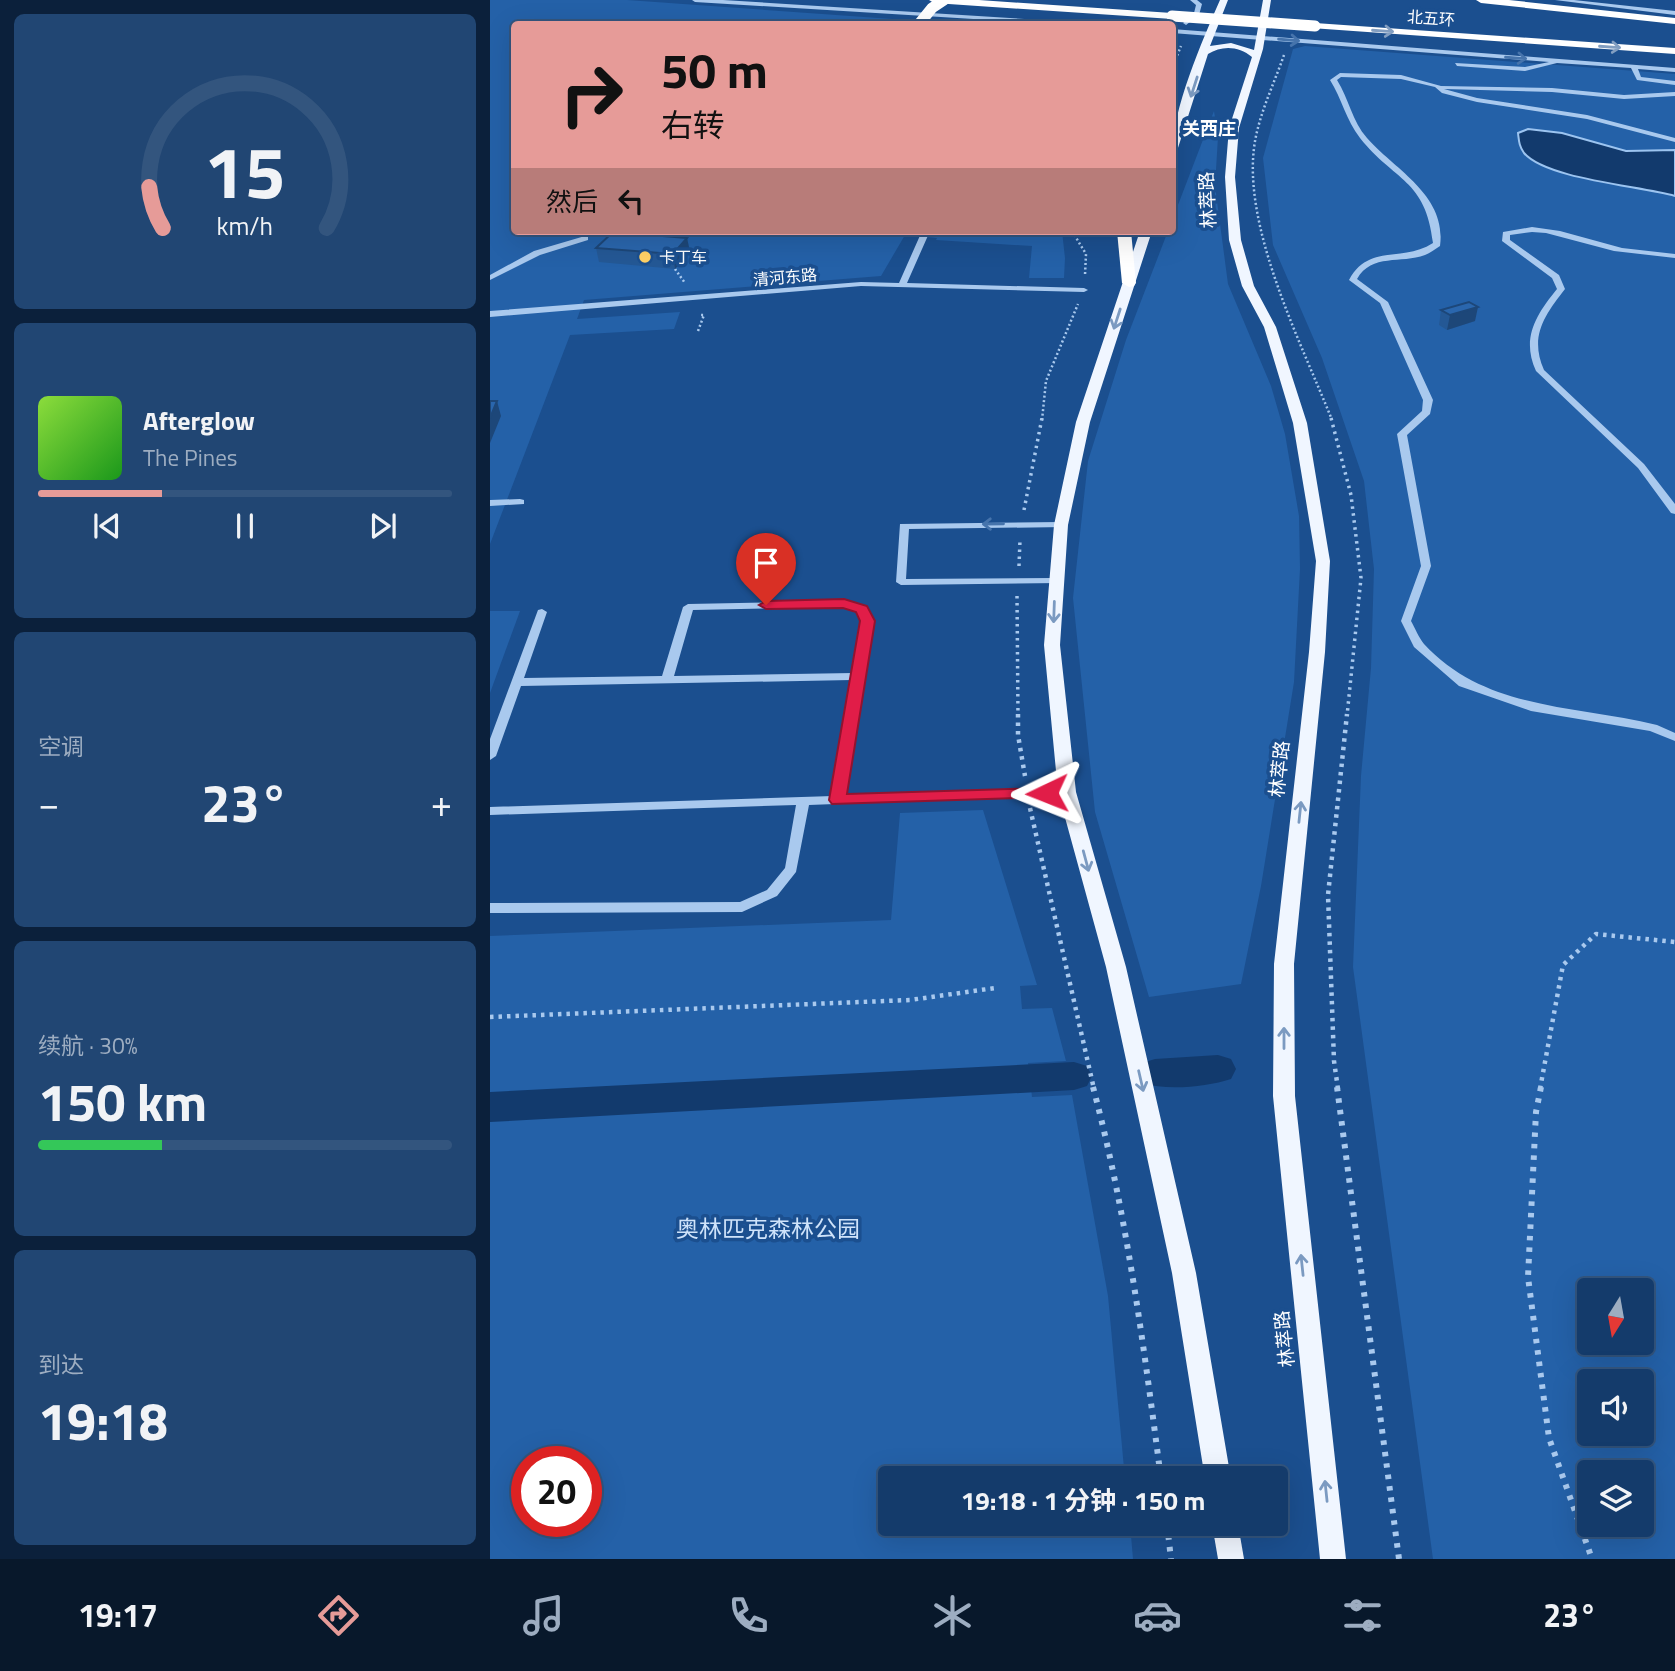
<!DOCTYPE html>
<html lang="zh">
<head>
<meta charset="utf-8">
<style>
	body { margin:0; font-family:"Titillium Web","Noto Sans SC",sans-serif; background:#214673; color:#f1f3f6; height:100vh; display:flex; flex-direction:column; font-size:26px; white-space:nowrap }
	* { box-sizing:border-box; margin:0 }
	p { font-size:23px; color:#9dadc1 }
	.icon { flex:none; width:38px; height:38px; fill:none; stroke:currentColor; stroke-width:2; stroke-linecap:round; stroke-linejoin:round }
	.map { position:relative; flex:1; overflow:hidden }
	.details { display:flex; flex-direction:column; gap:14px; padding:14px; background:#0b203b; width:490px }
	.details>* { flex:none }
	.guide { position:absolute; left:21px; top:21px; width:665px; height:214px; border-radius:7px; box-shadow:0 7px 28px #0002,0 0 0 2px #33557e; background:#e69b98; color:#111; overflow:hidden }
	.needle { width:46px; rotate:191deg }
	.fabs { position:absolute; left:1087px; top:1278px; display:grid; gap:14px }
	.fabs a { display:grid; place-items:center; width:77px; height:77px; border-radius:7px; background:#143b6b; box-shadow:0 7px 28px #0002,0 0 0 2px #33557e; font-size:35px }
	.speed { position:absolute; left:21px; top:1446px; display:flex; gap:14px; font-size:35px; font-weight:700; text-align:center }
	.speed>* { display:grid; place-content:center; width:91px; height:91px; border-radius:50%; background:#143b6b; box-shadow:0 7px 28px #0002,0 0 0 2px #33557e; line-height:1 }
	.speed .limit { border:10px solid #d22; background:#fff; color:#111 }
	.pin { position:absolute; display:grid; place-items:center; width:60px; height:60px; color:#fff; margin:-72px -30px; border-radius:50% 50% 50% 0; rotate:-45deg; box-shadow:0 0 7px #0007 }
	.pin .icon { rotate:45deg }
	.me { position:absolute; width:77px; margin:-38px; rotate:268deg; stroke-linejoin:round; filter:drop-shadow(0 0 5px #0008) }
	.turn { display:flex; align-items:center; gap:24px; height:147px; padding:0 35px; font-size:32px }
	.turn .icon { width:91px; height:91px; stroke-width:2.5 }
	.turn b { display:block; font-size:49px; line-height:60px }
	.then { display:flex; align-items:center; height:66px; padding:0 35px; background:#0003; gap:14px; font-size:26px }
	.big { font-size:52px; font-weight:700; line-height:1.1 }
	.details .widget { flex:1; display:flex; flex-direction:column; justify-content:center; gap:10px; min-width:0; padding:0 24px; border-radius:10px; background:#214673 }
	.details .dial { align-items:center; gap:0 }
	.dial svg { height:182px; overflow:visible; fill:none; stroke:#33557e; stroke-width:7; stroke-linecap:round; text-anchor:middle }
	.dial text { fill:#f1f3f6; stroke:none }
	.song { display:flex; align-items:center; gap:21px }
	.cover { width:84px; height:84px; border-radius:10px; background:linear-gradient(135deg,hsl(90 70% 55%),hsl(120 70% 35%)) }
	.played { height:7px; border-radius:4px; background:linear-gradient(90deg,#e69b98 30%,#33557e 30%) }
	.keys { display:flex; justify-content:space-around; direction:ltr }
	.heat { display:flex; justify-content:space-between; align-items:center; font-size:38px; direction:ltr }
	.charge { height:10px; border-radius:5px; background:linear-gradient(90deg,#34c759 30%,#33557e 0) }
	.trip { position:absolute; left:388px; top:1466px; width:410px; height:70px; border-radius:7px; background:#143b6b; box-shadow:0 7px 28px #0002,0 0 0 2px #33557e; font-weight:700; line-height:70px; text-align:center }
	.menu { display:flex; height:112px; justify-content:space-around; align-items:center; background:#08182b; color:#9dadc1 }
	.menu .icon { width:49px; height:49px }
	.menu .active { color:#e69b98 }
	.menu b { font-size:32px; color:#f1f3f6 }
	main { display:flex; flex:1; min-height:0 }
	.map>svg:first-child { display:block }
	.green { fill:#2461a8; fill-rule:evenodd }
	.water { fill:#123a6d; stroke:#9cc4f0; stroke-width:2 }
	.lines { fill:none; stroke-linecap:round; stroke-linejoin:round }
	.canal { fill:#123a6d; fill-rule:evenodd }
	.path-far3 { stroke:#a9c9ee; stroke-width:2.5; stroke-dasharray:2 2.5; stroke-linecap:butt }
	.path-far2 { stroke:#a9c9ee; stroke-width:3.5; stroke-dasharray:2.5 4.5; stroke-linecap:butt }
	.path-far1 { stroke:#a9c9ee; stroke-width:4.5; stroke-dasharray:3.5 5; stroke-linecap:butt }
	.path { stroke:#a9c9ee; stroke-width:6; stroke-dasharray:4.5 7; stroke-linecap:butt }
	.minor { fill:#a9c9ee; fill-rule:evenodd }
	.major { fill:#f0f6ff; fill-rule:evenodd }
	.highway { fill:#fff; fill-rule:evenodd }
	.highway-bridge { stroke:#fff; stroke-width:11 }
	.wall { fill:#245895 }
	.shaded-wall { fill:#1d4779 }
	.building { fill:#2a66ad; stroke:#1d4779; stroke-width:2 }
	.oneway { stroke:#829ec1 }
	.oneway2 { stroke:#4674ac }
	.oneway3 { stroke:#7b9ac1 }
	.route { fill:#e11d48; stroke:#92132f; stroke-width:2 }
	.poi-dot { fill:#ffd166; stroke:#1b4f8f; stroke-width:2.5 }
	.labels { text-anchor:middle; stroke-width:7; stroke-linejoin:round; paint-order:stroke }
	.far-street-label { font-size:16px; fill:#fff; stroke:#1b4f8f }
	.far-poi-label { font-size:16px; fill:#fff; stroke:#1b4f8f; text-anchor:start }
	.far-neighbourhood-label { font-size:18px; font-weight:bold; fill:#fff; stroke:#1b4f8f }
	.street-label { font-size:19px; fill:#fff; stroke:#1b4f8f }
	.near-park-label { font-size:23px; fill:#cfe3fa; stroke:#1b4f8f }
</style>
</head>
<body>
<main>
<section class="details">
<div class="widget dial"><svg viewBox="0 0 100 80">
<path d="M14 69A42 42 0 1 1 86 69"/>
<path d="M14 69A42 42 0 0 1 8 51" stroke="#e69b98"/>
<text x="50" y="56" font-size="32" font-weight="700">15</text>
<text x="50" y="72" font-size="11">km/h</text>
</svg></div>
<div class="widget">
<div class="song"><i class="cover"></i><div><b>Afterglow</b><p>The Pines</p></div></div>
<div class="played"></div>
<div class="keys"><svg class="icon" aria-label="previous" viewBox="0 0 24 24"><path d="M18 5L8 12l10 7zM5 5v14"/></svg><svg class="icon" aria-label="pause" viewBox="0 0 24 24"><path d="M8 5v14M16 5v14"/></svg><svg class="icon" aria-label="next" viewBox="0 0 24 24"><path d="M6 5l10 7-10 7zM19 5v14"/></svg></div>
</div>
<div class="widget"><p>空调</p>
<div class="heat"><a>−</a><b class="big">23°</b><a>+</a></div>
</div>
<div class="widget"><p>续航 · 30%</p><b class="big">150 km</b><div class="charge"></div></div>
<div class="widget"><p>到达</p><b class="big">19:18</b></div>
</section>
<div class="map">
<svg width="1185" height="1559" viewBox="0 0 1185 1559">
	<rect width="100%" height="100%" fill="#1b4f8f"/>
	<g class="green">
		<polygon points="0,0 137,0 473,24 24,24 24,231 572,231 575,258 574,278 539,278 542,246 446,240 447,238 415,235 391,276 94,300 87,319 190,312 184,329 80,335 0,544"/>
		<path d="M 815,46 L 1185,74 L 1185,1559 L 943,1559 L 863,967 L 871,776 L 881,668 L 884,569 L 874,481 L 832,358 L 783,245 L 773,158 L 803,49 ZM 1099,1290 L 1152,1290 L 1152,1342 L 1099,1342 ZM 1099,1381 L 1152,1381 L 1152,1433 L 1099,1433 ZM 1099,1472 L 1152,1472 L 1152,1524 L 1099,1524 Z"/>
		<polygon points="724,111 728,137 725,186 738,284 781,386 795,434 809,516 810,569 804,682 771,886 751,984 659,997 605,812 583,598 598,461 636,340 678,231 682,231 683,218"/>
		<polygon points="0,611 30,611 0,693"/>
		<path d="M 493,810 L 547,985 L 530,986 L 532,1009 L 562,1008 L 576,1061 L 538,1063 L 542,1097 L 582,1095 L 618,1296 L 635,1479 L 401,1479 L 401,1524 L 640,1524 L 643,1559 L 0,1559 L 0,936 L 401,920 L 410,813 ZM 37,1461 L 96,1461 L 96,1521 L 37,1521 Z"/>
	</g>
	<path class="water" d="M 1038,129 L 1072,133 L 1136,151 L 1185,150 L 1185,196 C 1150,186 1056,179 1034,153 C 1029,146 1029,141 1028,133 Z"/>
	<g class="lines">
		<g class="canal">
			<path d="M 728,1055 L 741,1059 L 746,1069 L 741,1079 C 716,1087 677,1091 652,1083 L 647,1073 L 652,1063 L 665,1059 Z"/>
			<polygon points="584,1062 597,1066 602,1076 597,1086 584,1090 0,1122 0,1092"/>
		</g>
		<g class="path-far3">
			<path d="M 794,55 C 785,81 772,108 766,136 C 748,220 811,342 842,420"/>
			<polyline points="682,68 691,46"/>
			<polyline points="582,231 596,254 595,275"/>
			<polyline points="185,269 195,283"/>
			<polyline points="208,331 214,315 210,315"/>
			<polyline points="552,420 556,381 588,304"/>
		</g>
		<g class="path-far2">
			<polyline points="841,418 861,495 871,578 857,716"/>
			<polyline points="534,510 552,418"/>
			<polyline points="529,566 530,540"/>
			<polyline points="527,596 528,716"/>
		</g>
		<g class="path-far1">
			<polyline points="528,714 528,735 535,776"/>
			<polyline points="540,808 604,1089"/>
			<polyline points="0,1017 420,1000 505,988"/>
			<polyline points="848,1089 844,1061 838,895 857,714"/>
			<polyline points="1050,1089 1073,965 1106,934 1185,942"/>
		</g>
		<g class="path">
			<path d="M 603,1087 C 637,1215 654,1348 671,1479"/>
			<polyline points="847,1087 909,1559"/>
			<polyline points="1051,1087 1046,1112 1038,1277 1059,1438 1102,1559"/>
			<polyline points="677,1524 681,1559"/>
		</g>
		<g class="minor">
			<polygon points="202,0 233,0 583,22 586,24 563,24 205,2"/>
			<polygon points="700,0 707,0 712,4 709,15 696,25 693,23 704,13 706,5"/>
			<polygon points="1065,0 1084,0 1185,11 1185,15"/>
			<polygon points="682,29 1185,68 1185,72 1148,69 1151,77 1185,81 1185,85 1147,80 1141,68 1067,63 1035,71 967,66 965,63 1035,67 1059,62 682,33"/>
			<path d="M 850,73 L 911,75 L 951,86 L 1062,88 L 1134,95 L 1185,92 L 1185,96 L 1134,99 L 1062,92 L 954,89 L 987,98 L 1097,115 L 1185,138 L 1185,142 L 1097,119 L 987,102 L 952,93 L 945,87 L 911,79 L 851,77 L 847,80 C 859,99 862,121 877,138 C 905,170 957,195 950,246 C 945,249 940,253 935,255 C 911,264 882,253 867,279 L 898,302 L 943,400 L 940,414 L 917,435 L 941,566 L 921,621 C 925,628 929,638 934,644 C 996,711 1086,705 1167,725 L 1185,733 L 1185,741 L 1160,731 L 1041,711 L 969,686 L 924,647 L 911,621 L 931,566 L 907,434 L 932,411 L 933,400 L 890,303 L 859,280 C 879,243 912,263 943,243 C 936,179 904,181 870,138 C 856,120 852,99 840,80 Z"/>
			<path d="M 1042,227 L 1070,231 L 1132,248 L 1185,254 L 1185,258 L 1124,251 L 1056,233 L 1042,232 L 1020,235 L 1020,240 L 1069,275 L 1075,289 C 1055,315 1039,336 1054,370 L 1154,464 L 1185,504 L 1185,514 L 1181,513 L 1148,468 L 1046,371 C 1031,338 1046,315 1067,289 L 1062,278 L 1012,241 L 1013,232 Z"/>
			<polygon points="432,231 440,231 417,283 594,288 598,290 594,292 371,286 0,317 0,311 371,282 409,283"/>
			<polygon points="95,236 98,236 98,240 50,255 0,280 0,275 44,251"/>
			<polygon points="30,499 34,500 34,504 0,506 0,500"/>
			<polygon points="571,522 575,523 575,527 419,529 416,579 565,578 569,579 570,581 569,583 411,585 406,582 410,524"/>
			<path d="M 354,601 L 375,607 L 382,621 L 355,795 L 577,788 L 581,789 L 583,792 L 581,795 L 319,805 L 306,872 L 287,896 L 252,912 L 0,913 L 0,903 L 250,902 L 277,890 L 295,868 L 306,805 L 0,815 L 0,807 L 343,796 L 362,680 L 31,686 L 6,756 L 0,760 L 0,739 L 48,610 L 52,609 L 57,612 L 34,678 L 172,676 L 193,607 L 198,604 ZM 353,607 L 367,611 L 372,621 L 363,673 L 184,676 L 203,610 Z"/>
		</g>
		<g class="major">
			<path d="M 730,0 L 738,0 L 720,46 L 741,43 L 764,50 L 773,0 L 781,0 L 773,49 L 749,128 L 745,177 L 751,240 L 764,286 L 786,327 L 817,423 L 840,561 L 835,652 L 804,964 L 805,1096 L 856,1559 L 830,1559 L 783,1096 L 784,964 L 819,652 L 826,561 L 803,423 L 774,327 L 752,286 L 739,240 L 735,177 L 739,128 L 762,57 C 749,46 732,45 718,54 L 687,151 L 682,154 C 682,110 712,41 730,0 Z"/>
			<polygon points="650,231 662,231 600,422 578,525 570,645 586,792 636,967 706,1273 741,1479 715,1479 682,1273 616,967 568,792 554,645 564,525 586,422"/>
			<polygon points="722,1524 748,1524 754,1559 728,1559"/>
		</g>
		<g class="highway">
			<polygon points="439,0 489,0 682,13 687,16 682,19 444,3"/>
			<polygon points="986,0 1019,0 1185,18 1185,24 991,3"/>
			<polygon points="825,23 1185,48 1185,54 821,28 820,26"/>
			<polygon points="627,231 641,231 646,283 644,286 639,287 632,283"/>
		</g>
		<g class="highway-bridge">
			<polyline points="682,16 825,26"/>
			<polyline points="429,24 442,8 454,0"/>
		</g>
	</g>
	<g class="wall">
		<polygon points="197,238 200,252 185,269 109,262 106,248"/>
		<polygon points="951,310 985,321 957,330 949,325"/>
	</g>
	<g class="shaded-wall">
		<polygon points="197,238 200,252 185,269 183,254"/>
		<polygon points="988,307 985,321 957,330 960,315"/>
		<polygon points="7,401 11,416 0,443 0,418"/>
	</g>
	<g class="building">
		<polygon points="123,232 197,238 183,254 106,248"/>
		<polygon points="979,302 988,307 960,315 951,310"/>
		<polygon points="0,401 7,401 0,418"/>
	</g>
	<defs><path id="oneway-shaft" d="M-6 0H5M1.5-3L5.5 0L1.5 3" fill="none" stroke-width="1.6" stroke-linecap="round" stroke-linejoin="round" transform="scale(1.75)"/></defs>
	<g class="oneway">
		<use href="#oneway-shaft" transform="translate(893 31) rotate(4)"/>
		<use href="#oneway-shaft" transform="translate(1120 47) rotate(4)"/>
	</g>
	<g class="oneway2">
		<use href="#oneway-shaft" transform="translate(799 40) rotate(5)"/>
		<use href="#oneway-shaft" transform="translate(1026 58) rotate(4)"/>
		<use href="#oneway-shaft" transform="translate(503 524) rotate(179)"/>
	</g>
	<g class="oneway3">
		<use href="#oneway-shaft" transform="translate(704 87) rotate(108)"/>
		<use href="#oneway-shaft" transform="translate(627 319) rotate(108)"/>
		<use href="#oneway-shaft" transform="translate(564 612) rotate(92)"/>
		<use href="#oneway-shaft" transform="translate(810 812) rotate(-84)"/>
		<use href="#oneway-shaft" transform="translate(596 861) rotate(75)"/>
		<use href="#oneway-shaft" transform="translate(794 1038) rotate(-90)"/>
		<use href="#oneway-shaft" transform="translate(651 1081) rotate(77)"/>
		<use href="#oneway-shaft" transform="translate(812 1265) rotate(-96)"/>
		<use href="#oneway-shaft" transform="translate(836 1491) rotate(-96)"/>
	</g>
	<polygon class="route" points="354,599 377,606 385,621 357,794 557,788 563,789 565,793 563,797 342,804 339,800 370,621 366,612 353,608 276,609 269,605 276,601"/>
	<circle class="poi-dot" cx="155" cy="257" r="7"/>
	<g class="labels">
		<g class="far-street-label">
			<text transform="translate(941 18) rotate(4)" y="6">北五环</text>
			<text transform="translate(295 277) rotate(-5)" y="6">清河东路</text>
		</g>
		<g class="far-poi-label">
			<text x="169" y="263">卡丁车</text>
		</g>
		<g class="far-neighbourhood-label">
			<text x="719" y="135">关西庄</text>
		</g>
		<g class="street-label">
			<text transform="translate(717 200) rotate(-93)" y="7">林萃路</text>
			<text transform="translate(789 769) rotate(-84)" y="7">林萃路</text>
			<text transform="translate(794 1339) rotate(-96)" y="7">林萃路</text>
		</g>
		<g class="near-park-label">
			<text x="278" y="1237">奥林匹克森林公园</text>
		</g>
	</g>
</svg>
<div class="fabs">
<a><svg class="needle" viewBox="-14 -14 28 28"><path d="M0-13l5 13h-10z" fill="#e53935"/><path d="M0 13l5-13h-10z" fill="#9dadc1"/></svg></a>
<a><svg class="icon" aria-label="sound" viewBox="0 0 24 24"><path d="M4 9h4l5-4v14l-5-4H4zM17 9q2 3 0 6"/></svg></a>
<a><svg class="icon" aria-label="layers" viewBox="0 0 24 24"><path d="M12 4l9 5-9 5-9-5zM3 14l9 5 9-5"/></svg></a>
</div>
<div class="speed"><div class="limit">20</div></div>
<div class="pin" style="left:276px;top:605px;background:#d93025"><svg class="icon" aria-label="arrive" viewBox="0 0 24 24"><path d="M6 21V4h12l-3 4 3 4H6"/></svg></div>
<svg class="me" style="left:557px;top:793px" viewBox="-20 -20 40 40"><path d="M0-17L14 15 0 8-14 15z" fill="#e11d48" stroke="#fff" stroke-width="4"/></svg>
<div class="trip">19:18 · 1 分钟 · 150 m</div>
<div class="guide">
<div class="turn"><svg class="icon" aria-label="right" viewBox="0 0 24 24"><path d="M7 20v-9h11M14 6l5 5-5 5"/></svg><div><b>50 m</b>右转</div></div>
<div class="then">然后<svg class="icon" aria-label="left" viewBox="0 0 24 24"><path d="M17 20v-9H6M10 6l-5 5 5 5"/></svg></div>
</div>
</div>
</main>
<nav class="menu">
<b>19:17</b>
<svg class="icon active" aria-label="directions" viewBox="0 0 24 24"><path d="M12 3l9 9-9 9-9-9zM9 14v-3h6M13 9l2 2-2 2"/></svg>
<svg class="icon" aria-label="music" viewBox="0 0 24 24"><path d="M9 18V5l10-2v13"/><circle cx="6" cy="18" r="3"/><circle cx="16" cy="16" r="3"/></svg>
<svg class="icon" aria-label="phone" viewBox="0 0 24 24"><path d="M5 4h4l2 5-3 2q2 4 5 5l2-3 5 2v4C11 20 4 13 5 4z"/></svg>
<svg class="icon" aria-label="climate" viewBox="0 0 24 24"><path d="M12 3v18M4 7l16 10M4 17L20 7"/></svg>
<svg class="icon" aria-label="car" viewBox="0 0 24 24"><path d="M5 17H2v-5l4-1 3-4h7l3 4 3 1v5h-3M9 17h6M6 11h13"/><circle cx="7" cy="17" r="2"/><circle cx="17" cy="17" r="2"/></svg>
<svg class="icon" aria-label="filters" viewBox="0 0 24 24"><path d="M4 7h16M4 17h16"/><circle cx="9" cy="7" r="2"/><circle cx="15" cy="17" r="2"/></svg>
<b>23°</b>
</nav>
</body>
</html>
